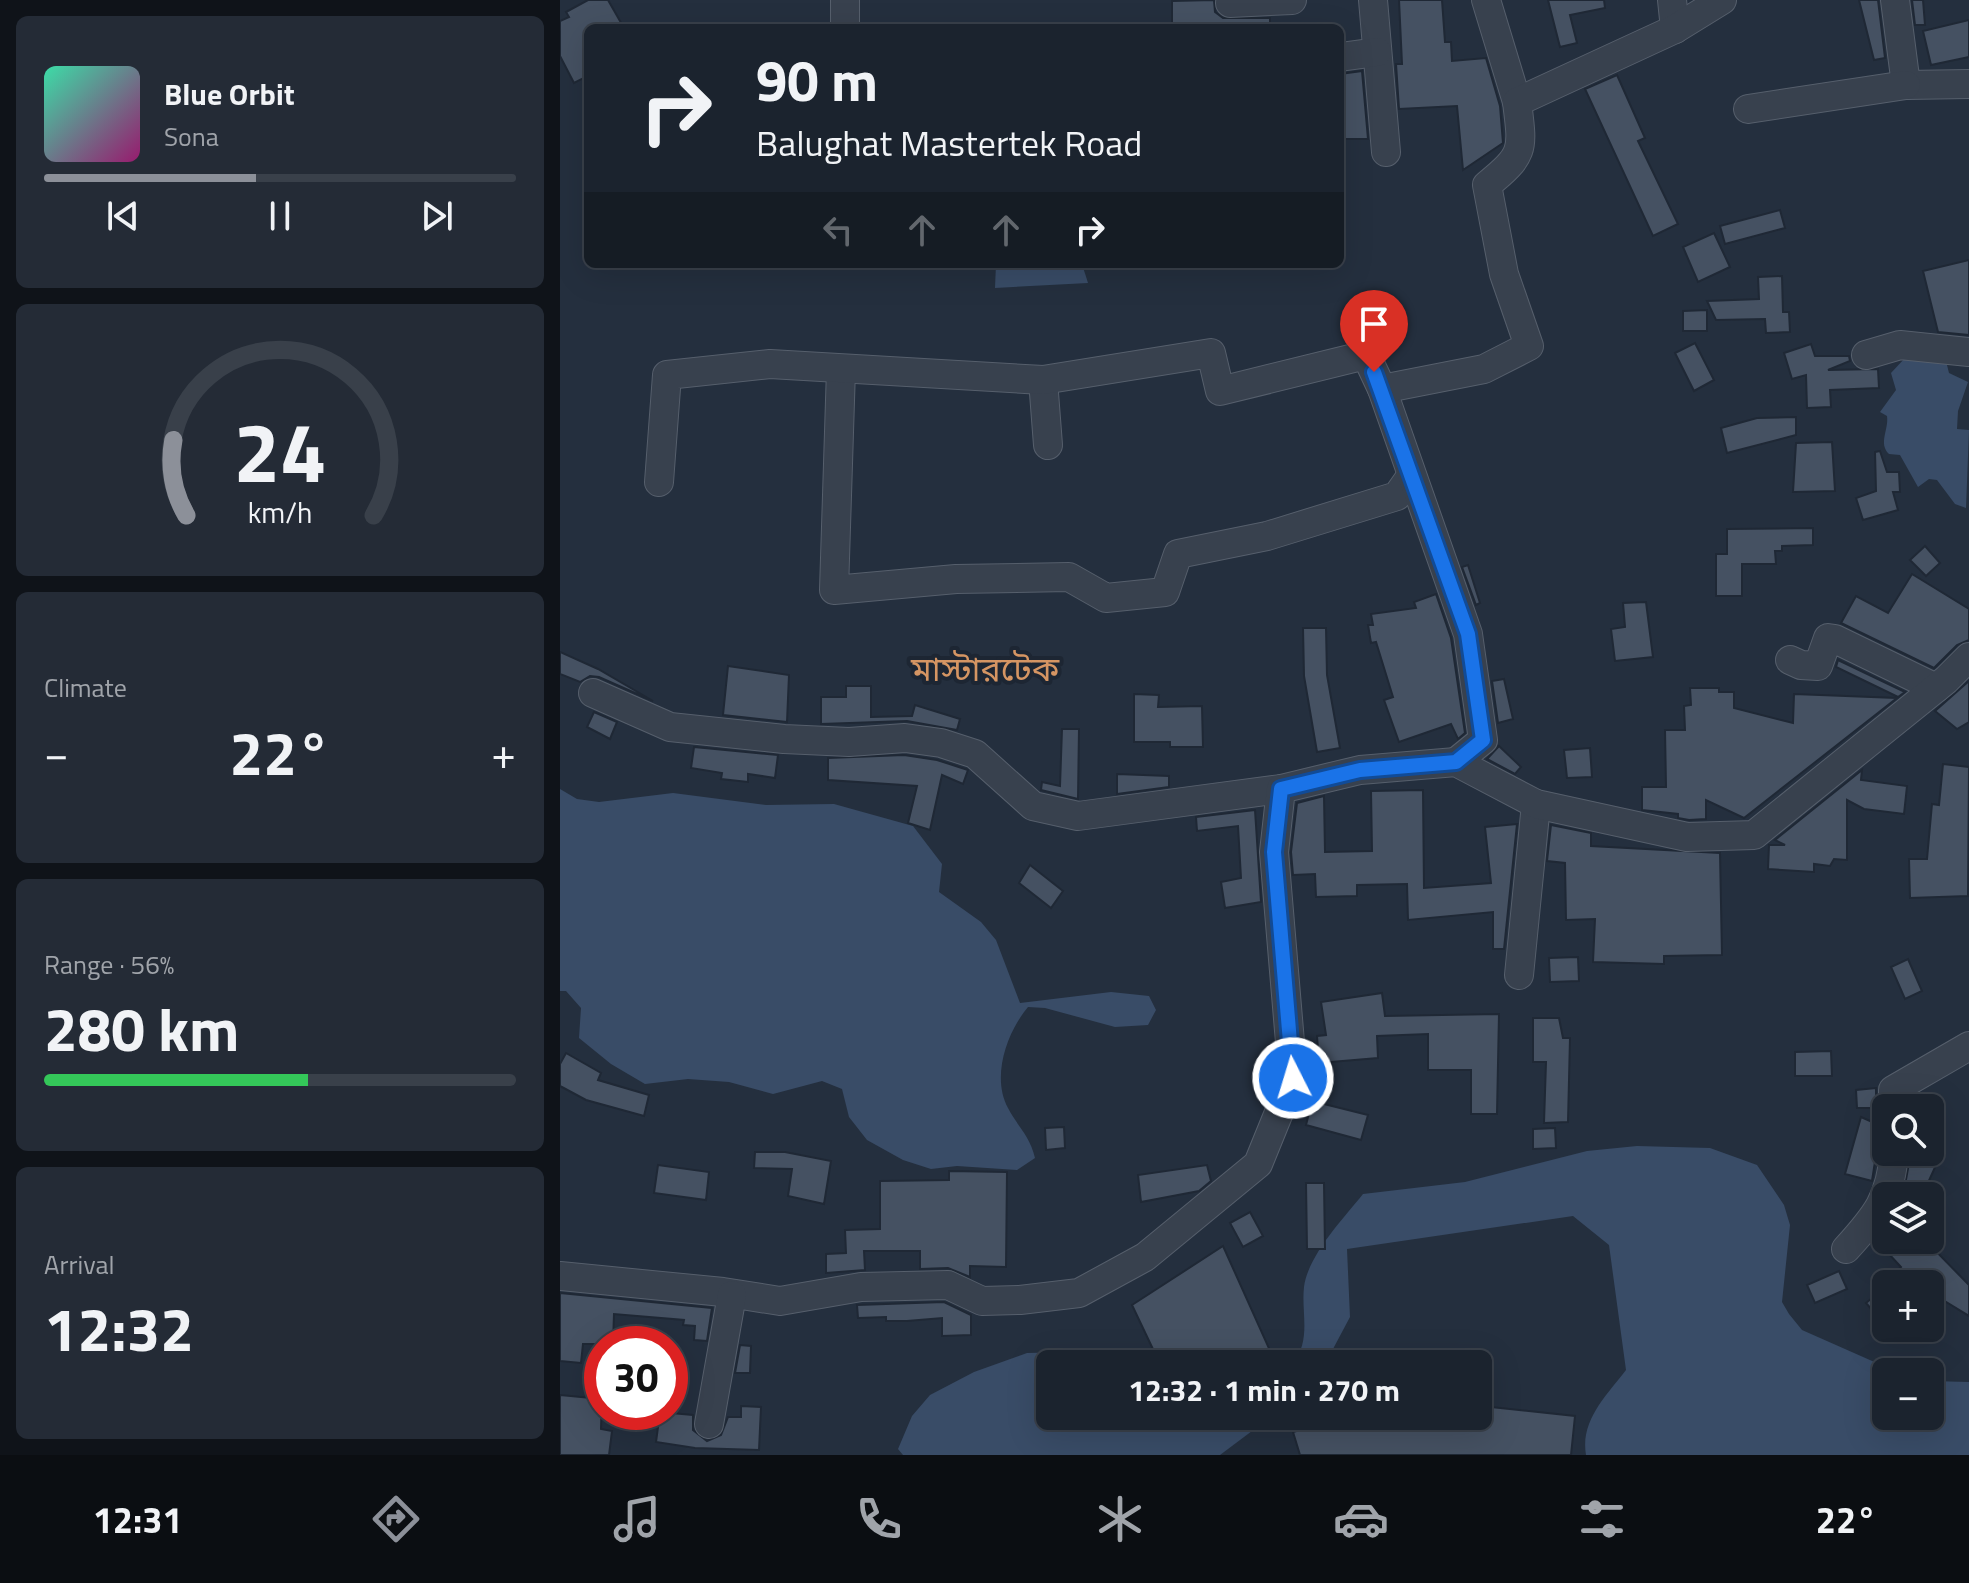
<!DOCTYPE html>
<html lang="en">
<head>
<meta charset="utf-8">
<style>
	body { margin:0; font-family:"Titillium Web","Noto Sans Bengali",sans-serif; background:#242b36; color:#f1f3f6; height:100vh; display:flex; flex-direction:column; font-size:30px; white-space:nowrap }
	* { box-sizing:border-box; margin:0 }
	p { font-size:26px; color:#a0a4aa }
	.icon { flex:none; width:44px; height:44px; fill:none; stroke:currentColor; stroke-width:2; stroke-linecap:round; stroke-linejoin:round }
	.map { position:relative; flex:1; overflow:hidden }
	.side { display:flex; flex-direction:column; gap:16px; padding:16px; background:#0f1319; width:560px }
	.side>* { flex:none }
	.hud { position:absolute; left:24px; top:24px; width:760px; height:244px; border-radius:12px; box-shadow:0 8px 32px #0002,0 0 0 2px #39404a; background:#1b232e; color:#f1f3f6; overflow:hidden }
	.controls { position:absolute; left:1312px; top:1094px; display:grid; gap:16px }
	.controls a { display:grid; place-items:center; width:72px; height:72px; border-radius:12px; background:#1b232e; box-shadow:0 8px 32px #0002,0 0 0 2px #39404a; font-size:40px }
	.speed { position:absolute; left:24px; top:1326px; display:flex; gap:16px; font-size:40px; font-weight:700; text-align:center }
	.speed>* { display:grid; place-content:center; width:104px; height:104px; border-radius:50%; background:#1b232e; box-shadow:0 8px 32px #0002,0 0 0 2px #39404a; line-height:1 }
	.speed .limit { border:12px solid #d22; background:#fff; color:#111 }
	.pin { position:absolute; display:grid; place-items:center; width:68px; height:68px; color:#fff; margin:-82px -34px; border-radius:50% 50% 50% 0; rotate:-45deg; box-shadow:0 0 8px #0007 }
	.pin .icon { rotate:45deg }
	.me { position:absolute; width:88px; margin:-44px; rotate:355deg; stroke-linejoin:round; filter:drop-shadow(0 0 6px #0008) }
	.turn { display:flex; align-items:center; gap:28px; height:168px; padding:0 40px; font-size:36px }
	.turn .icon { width:104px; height:104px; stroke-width:2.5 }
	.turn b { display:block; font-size:56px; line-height:68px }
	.lanes { display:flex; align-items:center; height:76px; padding:0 40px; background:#0003; justify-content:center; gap:40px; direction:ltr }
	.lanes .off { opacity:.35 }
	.big { font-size:60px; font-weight:700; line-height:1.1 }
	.side .card { flex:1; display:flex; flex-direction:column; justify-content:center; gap:12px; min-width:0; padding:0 28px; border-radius:12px; background:#242b36 }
	.side .dial { align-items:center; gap:0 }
	.dial svg { height:208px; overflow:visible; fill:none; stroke:#39404a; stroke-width:7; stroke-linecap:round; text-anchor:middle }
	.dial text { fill:#f1f3f6; stroke:none }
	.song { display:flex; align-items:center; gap:24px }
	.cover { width:96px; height:96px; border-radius:12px; background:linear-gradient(135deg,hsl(160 70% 55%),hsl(320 70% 35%)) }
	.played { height:8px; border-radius:4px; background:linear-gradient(90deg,#8c9099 45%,#39404a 45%) }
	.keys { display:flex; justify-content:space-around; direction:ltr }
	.heat { display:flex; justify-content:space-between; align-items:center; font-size:44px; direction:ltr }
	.charge { height:12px; border-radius:6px; background:linear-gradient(90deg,#34c759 56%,#39404a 0) }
	.trip { position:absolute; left:476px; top:1350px; width:456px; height:80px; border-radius:12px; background:#1b232e; box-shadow:0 8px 32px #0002,0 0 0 2px #39404a; font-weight:700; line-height:80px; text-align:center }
	.tab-bar { display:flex; height:128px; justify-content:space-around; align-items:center; background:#0b0e12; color:#a0a4aa }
	.tab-bar .icon { width:56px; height:56px }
	.tab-bar .selected { color:#8c9099 }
	.tab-bar b { font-size:36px; color:#f1f3f6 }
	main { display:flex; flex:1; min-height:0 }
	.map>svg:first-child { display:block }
	.water { fill:#394c67 }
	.building { fill:#455162; stroke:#1f2835; stroke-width:2 }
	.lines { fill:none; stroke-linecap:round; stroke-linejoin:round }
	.minor-casing { stroke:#565f6c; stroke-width:30 }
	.minor { stroke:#38414e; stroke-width:28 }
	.route-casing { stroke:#114b97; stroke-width:20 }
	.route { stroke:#1a73e8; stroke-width:14 }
	.labels { text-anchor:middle; stroke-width:8; stroke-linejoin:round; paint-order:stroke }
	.quarter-label { font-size:34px; fill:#d59563; stroke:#1d2633 }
</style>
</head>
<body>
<main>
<section class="side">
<div class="card">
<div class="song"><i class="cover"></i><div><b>Blue Orbit</b><p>Sona</p></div></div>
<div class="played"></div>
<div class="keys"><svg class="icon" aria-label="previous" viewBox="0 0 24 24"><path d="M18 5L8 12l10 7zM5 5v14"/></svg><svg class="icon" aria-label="pause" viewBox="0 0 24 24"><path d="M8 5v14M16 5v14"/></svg><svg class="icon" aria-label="next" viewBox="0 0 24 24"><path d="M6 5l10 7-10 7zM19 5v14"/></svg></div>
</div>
<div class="card dial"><svg viewBox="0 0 100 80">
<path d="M14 69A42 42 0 1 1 86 69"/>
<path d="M14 69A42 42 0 0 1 9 40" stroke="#8c9099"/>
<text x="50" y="56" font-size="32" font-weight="700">24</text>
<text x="50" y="72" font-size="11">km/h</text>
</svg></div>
<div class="card"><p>Climate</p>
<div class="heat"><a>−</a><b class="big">22°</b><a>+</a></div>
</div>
<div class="card"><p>Range · 56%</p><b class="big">280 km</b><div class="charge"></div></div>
<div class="card"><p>Arrival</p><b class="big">12:32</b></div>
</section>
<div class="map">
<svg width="1409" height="1455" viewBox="0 0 1409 1455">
	<rect width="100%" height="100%" fill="#242f3e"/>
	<g class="water">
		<polygon points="436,264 522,264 528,283 435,288"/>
		<path d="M 1345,358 L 1386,361 L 1389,373 L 1408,382 L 1398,411 L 1397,429 L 1409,430 L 1406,508 L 1395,504 L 1377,480 L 1369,479 L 1358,487 L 1340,455 L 1329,454 C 1318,443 1329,430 1327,416 L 1320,412 L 1336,390 L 1331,373 Z"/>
		<path d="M 0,789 L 17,799 L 39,802 L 113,793 L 206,805 L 274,804 L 353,826 L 382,864 L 379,892 L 421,922 L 436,940 L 460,1003 L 551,992 L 589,996 L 596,1010 L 588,1025 L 555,1027 L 485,1008 L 468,1007 C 447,1032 431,1077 448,1108 C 458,1127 470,1136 475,1158 L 457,1170 L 397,1166 L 371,1169 L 343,1160 L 307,1140 L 289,1117 L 282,1089 L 262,1081 L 213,1094 L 169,1082 L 128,1079 L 85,1084 L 51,1064 L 19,1038 L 21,1008 L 6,991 L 0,991 Z"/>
		<path d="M 1077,1146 L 1150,1148 L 1197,1165 L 1224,1205 L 1230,1225 L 1222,1302 L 1229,1314 L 1242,1330 L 1337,1372 L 1326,1372 L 1326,1416 L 1370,1416 L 1370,1381 L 1409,1382 L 1409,1455 L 1026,1455 C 1020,1420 1047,1395 1066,1370 L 1049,1245 L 1013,1216 L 787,1249 L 790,1317 L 765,1364 L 732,1364 C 752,1341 741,1313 744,1287 C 748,1255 784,1218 803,1194 L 905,1182 L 1027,1151 Z"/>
		<polygon points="511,1352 552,1364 490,1364 490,1416 712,1416 660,1455 343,1455 338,1449 352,1416 370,1395 414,1372 467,1353"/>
	</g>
	<g class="building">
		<polygon points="28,0 48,0 64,28 28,28 28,76 14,83 0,56 0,21 9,17 6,12"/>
		<polygon points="654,0 655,12 663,18 710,18 710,28 612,28 612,1"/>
		<polygon points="839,0 882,0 885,42 891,42 892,61 926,58 940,106 943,143 903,170 897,106 839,109 836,64 842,64"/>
		<polygon points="988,0 1044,0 1045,8 1010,15 1017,43 1000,47"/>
		<polygon points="1299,0 1318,0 1325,58 1314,60"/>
		<polygon points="1352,0 1363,0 1365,25 1355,25"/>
		<polygon points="1409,20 1409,57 1371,65 1363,31"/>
		<polygon points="802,71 808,139 780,139 780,74"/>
		<polygon points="1057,75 1085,138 1078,141 1118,224 1093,236 1025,89"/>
		<polygon points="1220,210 1225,228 1165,244 1160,226"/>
		<polygon points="1154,233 1170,267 1138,282 1123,247"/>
		<polygon points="1409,260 1409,335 1378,332 1363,271"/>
		<polygon points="1222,276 1223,312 1229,312 1230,332 1206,333 1205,319 1156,320 1147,301 1199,299 1198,277"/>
		<polygon points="1147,310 1147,331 1123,331 1123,311"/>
		<polygon points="1135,343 1154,380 1134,391 1115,353"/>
		<polygon points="1251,344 1255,356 1289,356 1290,361 1268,370 1318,369 1319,388 1270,390 1271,407 1247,408 1246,375 1232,379 1224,353"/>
		<polygon points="1236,417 1236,435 1167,453 1161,428 1197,418"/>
		<polygon points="1272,442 1275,491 1233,492 1236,443"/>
		<polygon points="1320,451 1327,472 1339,472 1340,492 1333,492 1338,510 1303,520 1296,498 1316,491 1315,452"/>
		<polygon points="1253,528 1253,545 1222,546 1222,551 1215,551 1216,564 1182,564 1182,596 1156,596 1156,554 1167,554 1167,529"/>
		<polygon points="1365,546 1380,563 1366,576 1350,560"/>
		<polygon points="908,565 920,603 916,605 902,567"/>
		<polygon points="1352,574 1409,609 1409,640 1397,645 1374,668 1281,623 1296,596 1328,613"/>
		<polygon points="876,594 891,638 905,733 898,739 891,724 839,742 824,700 833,697 816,642 811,643 808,625 813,625 811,614 856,608 854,602"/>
		<polygon points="1086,602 1093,657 1055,661 1051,629 1065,627 1063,603"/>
		<polygon points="743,628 766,628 767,675 780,748 757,752 744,676"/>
		<polygon points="0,652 38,669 93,701 39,677 30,676 20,682 0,674"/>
		<polygon points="1278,660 1345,692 1338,697 1276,667"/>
		<polygon points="168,666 229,675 227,722 163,715"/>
		<polygon points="944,679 953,719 938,723 932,681"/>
		<polygon points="1409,681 1409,722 1397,729 1375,711"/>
		<polygon points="286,686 311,686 311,717 352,716 355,705 400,719 397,730 347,721 261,724 261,697 286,697"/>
		<polygon points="1130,688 1159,688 1159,692 1174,692 1174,708 1233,723 1234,694 1337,698 1184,818 1146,800 1146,819 1129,820 1118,818 1118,814 1082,810 1082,787 1106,787 1105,730 1125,730 1124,706 1131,705"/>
		<polygon points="574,694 599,695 598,707 642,706 643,747 610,747 610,742 574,742"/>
		<polygon points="34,712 57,722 50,739 27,727"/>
		<polygon points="502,729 519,729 518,799 481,790 482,782 500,786"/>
		<polygon points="939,746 961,767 955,774 927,759"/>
		<polygon points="134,747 218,755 215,778 188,774 188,782 161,779 162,773 131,768"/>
		<polygon points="1030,748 1032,777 1007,778 1004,750"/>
		<polygon points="344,755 377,760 408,770 403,784 382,775 370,830 348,823 357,786 268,780 268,758"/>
		<polygon points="1383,764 1409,767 1408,896 1350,898 1349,859 1367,859 1372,804 1379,805"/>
		<polygon points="1302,770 1301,780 1347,786 1344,814 1304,809 1287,800 1287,860 1274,859 1270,866 1254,864 1254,872 1208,869 1209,845 1225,845 1215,840"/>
		<polygon points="557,774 609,776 609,787 557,794"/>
		<polygon points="863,790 864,888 931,883 925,827 957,824 944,949 933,949 933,912 848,920 847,884 797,885 797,896 756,897 755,874 733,875 731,852 737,803 764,796 765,852 812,851 811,791"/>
		<polygon points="695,810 701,902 665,908 661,882 681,878 678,826 637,831 636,817"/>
		<polygon points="991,825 1031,833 1031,846 1160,853 1162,955 1104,956 1104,964 1033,962 1035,919 1006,920 1005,863 987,861"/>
		<polygon points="470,865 503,891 491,908 459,883"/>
		<polygon points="1018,957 1019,981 990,982 989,958"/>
		<polygon points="1348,959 1362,991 1345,999 1331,967"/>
		<polygon points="822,993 825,1016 939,1014 937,1114 911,1114 911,1070 868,1070 868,1034 817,1036 818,1058 759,1063 757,1036 766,1035 761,1002"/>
		<polygon points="973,1018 999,1018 1003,1038 1010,1038 1008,1122 984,1123 986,1062 973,1062"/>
		<polygon points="1271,1051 1272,1076 1235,1076 1235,1052"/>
		<polygon points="6,1053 41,1073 38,1080 89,1095 84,1116 26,1100 0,1086 0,1064"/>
		<polygon points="1316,1088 1316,1108 1297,1108 1296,1090"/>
		<polygon points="752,1101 808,1115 801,1140 746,1125"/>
		<polygon points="1301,1117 1326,1128 1326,1137 1317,1149 1312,1181 1285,1174"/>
		<polygon points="504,1127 505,1148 486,1150 485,1128"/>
		<polygon points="995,1128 996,1148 973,1149 973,1129"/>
		<polygon points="195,1152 225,1152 271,1161 264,1204 228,1196 232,1169 194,1168"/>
		<polygon points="1351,1152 1382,1152 1362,1196 1343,1196"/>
		<polygon points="98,1165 149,1172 146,1200 94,1193"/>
		<polygon points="647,1165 651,1181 639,1191 581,1202 578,1175"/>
		<polygon points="389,1171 447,1172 446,1267 410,1266 410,1277 388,1268 360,1269 360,1251 304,1251 305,1270 266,1273 266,1254 286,1253 285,1230 320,1229 320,1181 389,1180"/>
		<polygon points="746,1183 764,1183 765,1249 747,1249"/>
		<polygon points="690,1212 703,1236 683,1247 670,1223"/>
		<polygon points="1316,1240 1365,1240 1409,1285 1409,1316 1383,1300 1370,1284 1325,1284 1341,1267"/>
		<polygon points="663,1246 716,1364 600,1364 572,1305"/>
		<polygon points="1279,1271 1287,1289 1255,1303 1247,1285"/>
		<polygon points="1326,1286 1326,1326 1306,1303"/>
		<polygon points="0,1293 152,1308 147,1341 134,1340 135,1326 123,1325 124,1320 54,1314 53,1344 23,1344 21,1363 0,1361"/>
		<polygon points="384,1302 411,1315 411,1335 382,1336 382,1318 347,1321 326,1321 326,1317 298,1318 297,1305"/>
		<polygon points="180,1345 191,1346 190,1373 175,1373"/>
		<polygon points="0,1395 42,1399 41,1429 52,1431 49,1455 0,1455"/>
		<polygon points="181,1406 201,1407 199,1450 135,1448 96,1442 100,1412 133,1415 133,1430 147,1441 161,1435 168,1417 181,1417"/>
		<polygon points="931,1407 1015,1416 1011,1455 740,1455 733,1432 789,1416 930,1416"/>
	</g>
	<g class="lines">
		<defs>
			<g id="minor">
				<polyline points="285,0 285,28"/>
				<polyline points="813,0 826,152"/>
				<polyline points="926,0 957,102"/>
				<polyline points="1112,0 1115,29"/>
				<polyline points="1335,0 1346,85 1409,84"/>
				<polyline points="670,3 732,0"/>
				<polyline points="780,57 817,52"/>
				<polyline points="1188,109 1346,85"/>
				<polyline points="1306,355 1340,345 1409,352"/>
				<polyline points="281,369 274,590 396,579 509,577 546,598 605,592 618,554 707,536 837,496 851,476"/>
				<polyline points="483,380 488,445"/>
				<polyline points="822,389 908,634 923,740 896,762"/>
				<path d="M 99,482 L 107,375 L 210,364 L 483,380 L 651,353 L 660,391 L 806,355 L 822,389 L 924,369 L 969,346 L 944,274 L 927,185 C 965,154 963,150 957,102 L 1115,29 L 1162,0"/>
				<polyline points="1230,660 1241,665 1258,666 1268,638 1275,639 1376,688"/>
				<polyline points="33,693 110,727 224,739 289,742 345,738 381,743 415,754 473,806 518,816 721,789"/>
				<polyline points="959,975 976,804"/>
				<polyline points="1333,1108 1333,1090 1409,1046"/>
				<path d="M 1286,1249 C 1316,1216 1331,1198 1334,1152"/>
				<polyline points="0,1276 163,1292 220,1301 301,1287 388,1285 422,1301 460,1300 519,1293 585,1257 698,1164 733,1078 714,852 721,789 800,770 896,762 976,804 1127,837 1194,835 1386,680 1409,657"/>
				<polyline points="149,1424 172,1295"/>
			</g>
		</defs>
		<use href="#minor" class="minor-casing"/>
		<use href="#minor" class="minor"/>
	</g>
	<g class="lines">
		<defs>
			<polyline id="route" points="733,1078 714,852 721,789 800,770 896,762 923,740 908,634 814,372"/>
		</defs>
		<use href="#route" class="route-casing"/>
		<use href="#route" class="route"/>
	</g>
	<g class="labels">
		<g class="quarter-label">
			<text x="425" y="681">মাস্টারটেক</text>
		</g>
	</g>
</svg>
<div class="controls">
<a><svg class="icon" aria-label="search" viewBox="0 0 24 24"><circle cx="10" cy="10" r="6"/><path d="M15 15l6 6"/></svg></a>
<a><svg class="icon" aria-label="layers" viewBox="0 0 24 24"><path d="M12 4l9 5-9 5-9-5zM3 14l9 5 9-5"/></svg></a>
<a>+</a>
<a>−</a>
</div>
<div class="speed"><div class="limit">30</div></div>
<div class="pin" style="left:814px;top:372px;background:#d93025"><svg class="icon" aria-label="arrive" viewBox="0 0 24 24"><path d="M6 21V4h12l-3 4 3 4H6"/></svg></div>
<svg class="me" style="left:733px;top:1078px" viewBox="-20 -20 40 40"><circle r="17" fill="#1a73e8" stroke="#fff" stroke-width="3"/><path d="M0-11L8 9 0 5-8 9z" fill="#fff"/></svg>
<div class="trip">12:32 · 1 min · 270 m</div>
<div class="hud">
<div class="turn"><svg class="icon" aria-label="right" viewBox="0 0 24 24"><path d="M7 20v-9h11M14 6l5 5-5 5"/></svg><div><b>90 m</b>Balughat Mastertek Road</div></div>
<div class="lanes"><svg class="icon off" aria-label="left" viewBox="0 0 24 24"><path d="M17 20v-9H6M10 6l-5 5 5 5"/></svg><svg class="icon off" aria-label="ahead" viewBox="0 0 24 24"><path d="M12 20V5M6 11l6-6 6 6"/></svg><svg class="icon off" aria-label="ahead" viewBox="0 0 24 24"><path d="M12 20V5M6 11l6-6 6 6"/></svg><svg class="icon" aria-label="right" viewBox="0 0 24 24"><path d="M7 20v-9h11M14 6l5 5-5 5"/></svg></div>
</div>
</div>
</main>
<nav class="tab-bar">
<b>12:31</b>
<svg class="icon selected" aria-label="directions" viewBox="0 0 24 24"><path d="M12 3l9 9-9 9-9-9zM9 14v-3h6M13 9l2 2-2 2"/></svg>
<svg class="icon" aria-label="music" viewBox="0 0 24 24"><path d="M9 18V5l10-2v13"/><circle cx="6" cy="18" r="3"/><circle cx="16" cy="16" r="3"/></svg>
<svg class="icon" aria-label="phone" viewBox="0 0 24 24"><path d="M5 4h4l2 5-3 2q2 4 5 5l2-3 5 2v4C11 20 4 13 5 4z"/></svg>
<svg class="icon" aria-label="climate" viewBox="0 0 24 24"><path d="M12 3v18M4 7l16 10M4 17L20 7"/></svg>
<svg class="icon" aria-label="car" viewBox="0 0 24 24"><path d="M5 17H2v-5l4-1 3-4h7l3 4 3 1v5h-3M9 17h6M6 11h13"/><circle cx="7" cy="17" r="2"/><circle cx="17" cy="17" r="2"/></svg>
<svg class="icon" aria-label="filters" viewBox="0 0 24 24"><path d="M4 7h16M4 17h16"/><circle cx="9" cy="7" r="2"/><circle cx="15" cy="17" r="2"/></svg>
<b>22°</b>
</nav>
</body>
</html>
